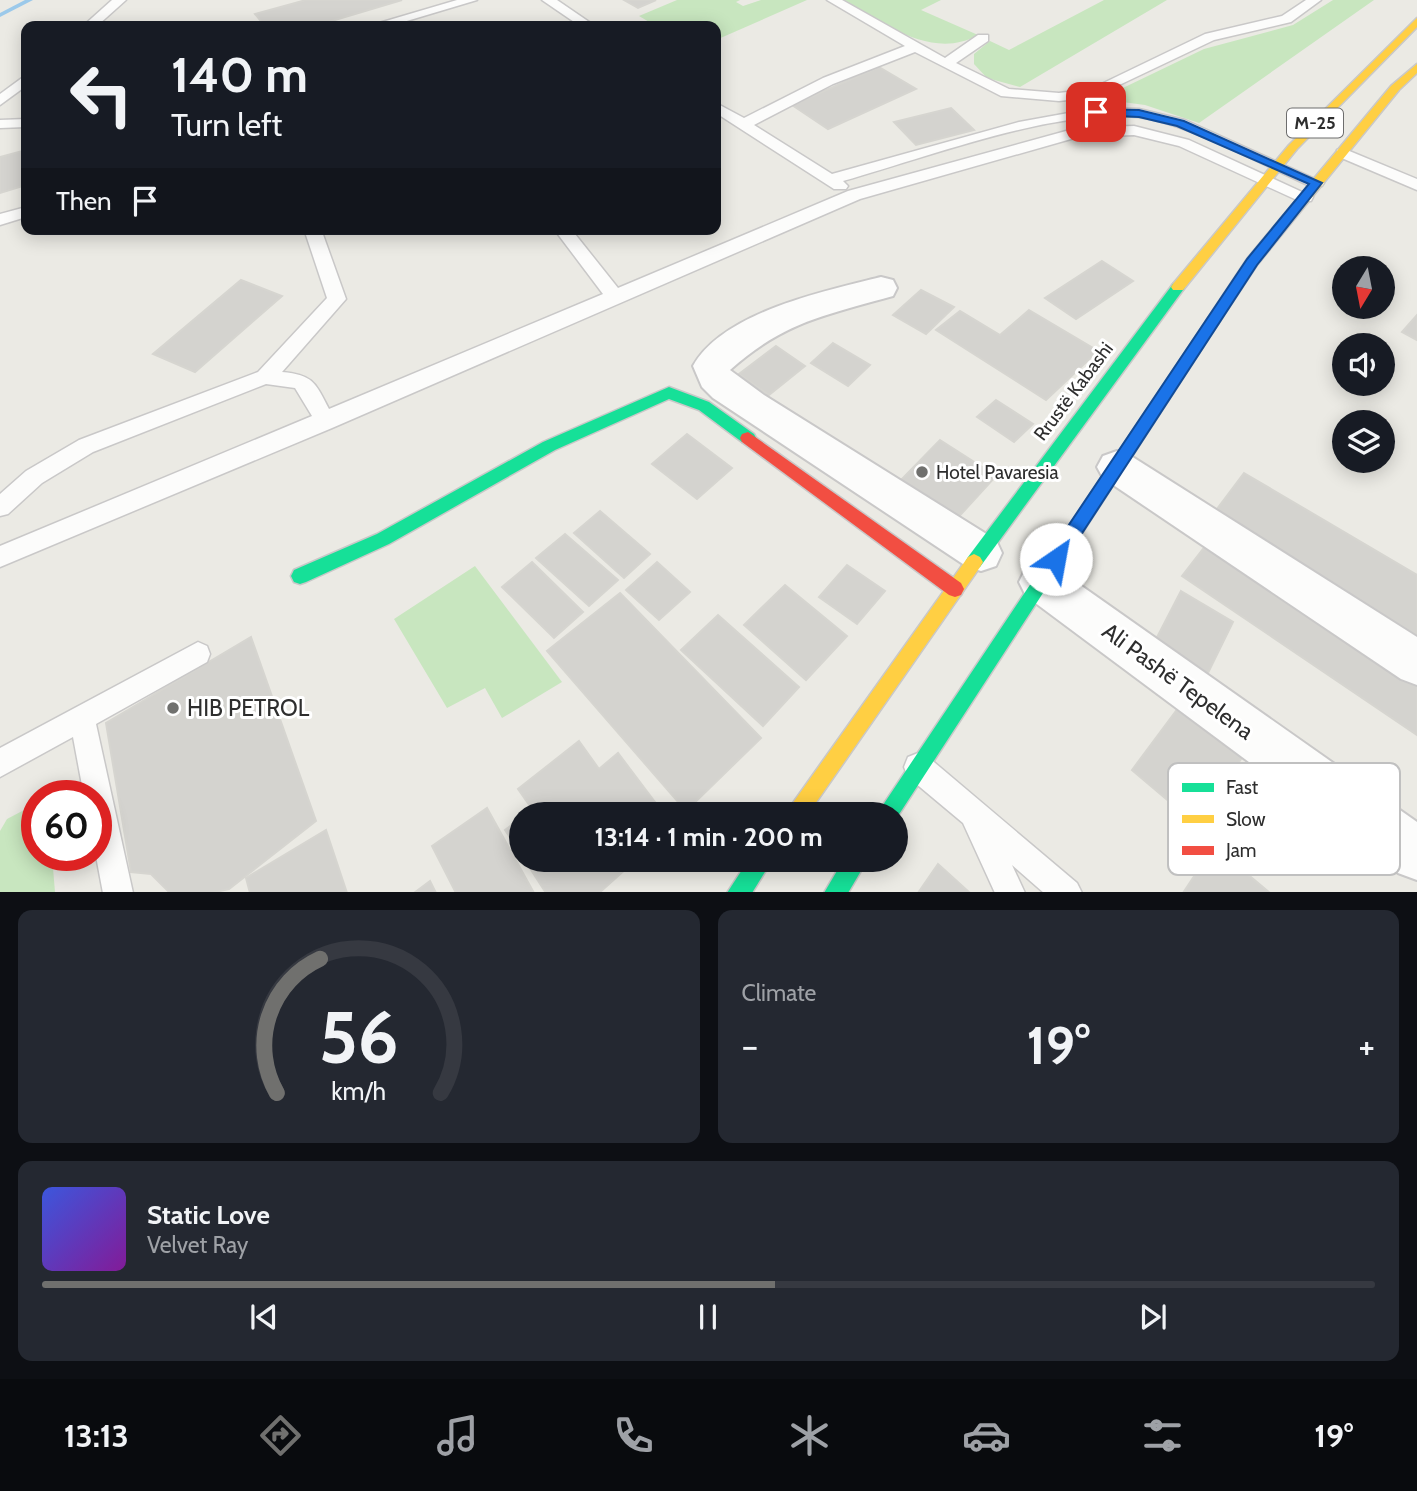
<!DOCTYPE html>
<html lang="en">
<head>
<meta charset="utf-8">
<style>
	body { margin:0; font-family:Cabin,sans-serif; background:#242831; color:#f1f3f6; height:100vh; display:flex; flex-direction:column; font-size:26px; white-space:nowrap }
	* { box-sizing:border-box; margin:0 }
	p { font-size:23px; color:#9ea1a6 }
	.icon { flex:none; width:38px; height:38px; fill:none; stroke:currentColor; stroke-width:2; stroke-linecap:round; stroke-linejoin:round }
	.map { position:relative; height:892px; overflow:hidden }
	.sheet { display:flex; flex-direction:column; gap:18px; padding:18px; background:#0d0f14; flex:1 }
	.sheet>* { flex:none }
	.top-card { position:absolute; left:21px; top:21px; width:700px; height:214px; border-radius:14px; box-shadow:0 4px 18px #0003; background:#171b24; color:#f1f3f6; overflow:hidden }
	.needle { width:46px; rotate:190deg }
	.controls { position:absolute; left:1332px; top:256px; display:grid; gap:14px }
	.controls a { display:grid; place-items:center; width:63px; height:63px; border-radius:50%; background:#171b24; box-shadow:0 4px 18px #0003; font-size:35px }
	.speed { position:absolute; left:21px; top:780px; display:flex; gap:14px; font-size:35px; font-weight:700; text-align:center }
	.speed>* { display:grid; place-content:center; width:91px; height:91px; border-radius:50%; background:#171b24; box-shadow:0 4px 18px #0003; line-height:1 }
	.speed .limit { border:10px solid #d22; background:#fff; color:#111 }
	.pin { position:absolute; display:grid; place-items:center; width:60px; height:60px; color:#fff; margin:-30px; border-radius:14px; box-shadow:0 4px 10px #0006 }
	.me { position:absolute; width:77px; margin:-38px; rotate:33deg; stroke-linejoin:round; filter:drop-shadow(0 0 5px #0008) }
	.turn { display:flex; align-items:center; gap:24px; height:147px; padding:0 35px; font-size:32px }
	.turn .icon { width:91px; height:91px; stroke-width:2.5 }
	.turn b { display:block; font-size:49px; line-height:60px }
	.then { display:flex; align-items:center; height:66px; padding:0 35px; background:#0003; gap:14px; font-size:26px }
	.big { font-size:52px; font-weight:800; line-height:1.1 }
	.sheet .widget { flex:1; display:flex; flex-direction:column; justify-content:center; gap:10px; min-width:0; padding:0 24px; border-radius:14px; background:#242831 }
	.sheet .dial { align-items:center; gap:0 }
	.dial svg { height:182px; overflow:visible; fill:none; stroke:#363941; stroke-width:7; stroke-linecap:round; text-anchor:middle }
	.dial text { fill:#f1f3f6; stroke:none }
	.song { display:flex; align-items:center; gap:21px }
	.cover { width:84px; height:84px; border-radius:10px; background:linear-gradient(135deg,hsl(230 70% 55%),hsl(290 70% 35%)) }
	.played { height:7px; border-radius:4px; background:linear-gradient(90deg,#70706e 55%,#363941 55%) }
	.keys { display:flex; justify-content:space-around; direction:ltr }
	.heat { display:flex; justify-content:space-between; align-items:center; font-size:38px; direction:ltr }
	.sheet .tiles { flex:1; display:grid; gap:18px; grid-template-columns:1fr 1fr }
	.widget:last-child { grid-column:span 2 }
	.trip { position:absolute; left:509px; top:802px; width:399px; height:70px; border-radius:35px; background:#171b24; box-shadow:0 4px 18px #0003; font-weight:800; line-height:70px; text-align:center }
	.menu { display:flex; height:112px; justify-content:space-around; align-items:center; background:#090b0e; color:#9ea1a6 }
	.menu .icon { width:49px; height:49px }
	.menu .on { color:#70706e }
	.menu b { font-size:32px; color:#f1f3f6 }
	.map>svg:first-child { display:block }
	.green { fill:#c8e6bf }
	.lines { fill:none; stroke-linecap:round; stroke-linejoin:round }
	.stream { fill:#9bc9ea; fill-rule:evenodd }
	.building { fill:#d4d3cf; stroke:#d6d5d0; stroke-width:2 }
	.lane-casing { stroke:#c9c8c8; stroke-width:3 }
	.street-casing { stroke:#c9c8c8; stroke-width:4 }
	.fast-casing { stroke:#c9c8c8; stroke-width:3 }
	.slow-casing { stroke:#c9c8c8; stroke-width:3 }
	.jam-casing { stroke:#c9c8c8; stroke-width:3 }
	.lane { fill:#fcfcfb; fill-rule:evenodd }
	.street { fill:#fcfcfb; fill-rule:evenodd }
	.fast { fill:#16e098; fill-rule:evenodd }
	.slow { fill:#ffcf43; fill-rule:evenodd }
	.jam { fill:#f24e42; fill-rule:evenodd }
	.route { fill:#1a73e8; stroke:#114b97; stroke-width:2 }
	.poi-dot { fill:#70706e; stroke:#fff; stroke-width:2.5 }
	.labels { text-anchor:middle; stroke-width:6; stroke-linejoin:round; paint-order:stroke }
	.shield { fill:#fff; stroke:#6d6d6d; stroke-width:2 }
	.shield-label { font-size:18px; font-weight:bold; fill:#2e2e2e }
	.street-label { font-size:19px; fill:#2e2e2e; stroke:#fff }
	.poi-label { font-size:19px; fill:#2e2e2e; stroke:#fff; text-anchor:start }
	.near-street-label { font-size:23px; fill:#2e2e2e; stroke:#fff }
	.near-poi-label { font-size:23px; fill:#2e2e2e; stroke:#fff; text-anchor:start }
	.key { fill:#fff; stroke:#c0c0c0; stroke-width:2 }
	.key-label { font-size:19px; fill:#2e2e2e }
</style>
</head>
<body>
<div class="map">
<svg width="1417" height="893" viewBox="0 0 1417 893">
	<rect width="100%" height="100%" fill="#ebeae4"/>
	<g class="green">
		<polygon points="677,0 740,0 736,2 743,6 761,0 807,0 716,40 716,26 656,26 639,16"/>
		<path d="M 843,0 L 941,0 L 921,10 L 978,35 C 932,61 882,22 843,0 Z"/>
		<polygon points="1104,0 1167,0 1020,87 987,78 974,64 974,54 990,41 1009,50"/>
		<polygon points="1333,0 1374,0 1199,123 1145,105 1100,99 1204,49 1293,25"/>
		<polygon points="475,566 562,682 502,718 485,688 447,708 394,619"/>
		<polygon points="26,809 37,809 37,856 52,856 55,892 0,892 0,831 7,819"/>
	</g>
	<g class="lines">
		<polygon class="stream" points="25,0 33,0 0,17 0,13"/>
	</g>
	<g class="building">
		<polygon points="306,0 402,0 315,26 265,26 255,14"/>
		<polygon points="624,0 656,0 638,8"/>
		<polygon points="879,67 916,89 828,129 792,105"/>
		<polygon points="951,108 974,130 916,145 894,122"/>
		<polygon points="26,150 26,185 0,193 0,157"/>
		<polygon points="1102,261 1133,281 1076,319 1045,298"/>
		<polygon points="241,280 282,296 195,372 153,354"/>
		<polygon points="921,290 954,307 926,334 893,315"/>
		<polygon points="1029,310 1098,351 1046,400 936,330 960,311 1000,335"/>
		<polygon points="1417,315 1417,340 1402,332"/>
		<polygon points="833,343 870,365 848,386 811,363"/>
		<polygon points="776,346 805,366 769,395 739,374"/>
		<polygon points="996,400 1033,424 1014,442 977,417"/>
		<polygon points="687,434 732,468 697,499 652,464"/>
		<polygon points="940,440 996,476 953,523 897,484"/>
		<polygon points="1244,473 1417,575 1417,639 1214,513"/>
		<polygon points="600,511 650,554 624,578 574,533"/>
		<polygon points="565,534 618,580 589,606 536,558"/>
		<polygon points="1213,536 1417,667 1417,735 1182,576"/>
		<polygon points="532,562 583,612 554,638 502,587"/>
		<polygon points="657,562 690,592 659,620 626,590"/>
		<polygon points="847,565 885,591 857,624 819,597"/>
		<polygon points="785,585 847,636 806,680 744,625"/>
		<polygon points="1181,591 1233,622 1203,683 1150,651"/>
		<polygon points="620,593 761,738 686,811 547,651"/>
		<polygon points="718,615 799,687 763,726 681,650"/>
		<polygon points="251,637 316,821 229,889 211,893 170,893 151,874 131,872 106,723"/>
		<polygon points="1179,707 1243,756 1197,825 1132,770"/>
		<polygon points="579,741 599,769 618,753 664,814 526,814 532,809 518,789"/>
		<polygon points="487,808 534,893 456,893 432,846"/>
		<polygon points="522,817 522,855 505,830"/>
		<polygon points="326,830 347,893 250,893 246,878"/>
		<polygon points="1214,846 1270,893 1183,893"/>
		<polygon points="524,859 637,859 599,893 546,893"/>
		<polygon points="938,864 970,893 918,893"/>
		<polygon points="430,881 436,893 414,893"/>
	</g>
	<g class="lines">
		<defs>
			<g id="lane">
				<polygon points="112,0 126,0 97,26 83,26"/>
				<polygon points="457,0 477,0 390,26 369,26"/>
				<polygon points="542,0 557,0 595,26 580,26"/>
				<path d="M 827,0 L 842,0 L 945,58 L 978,35 L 988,35 L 988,41 L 956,63 L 1009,89 L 1059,93 L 1091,89 L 1205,34 L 1282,16 L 1306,0 L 1321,0 L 1291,22 L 1214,40 L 1094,97 L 1059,101 L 1001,96 L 915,52 L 833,84 L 754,125 L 832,174 L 1019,122 L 1096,108 L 1139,109 L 1185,120 L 1324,183 L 1322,186 L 1310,186 C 1263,165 1187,123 1138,117 C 1055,108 925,158 843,181 L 848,186 L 846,189 L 834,189 L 716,113 L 716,103 L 744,118 L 823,78 L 905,46 Z"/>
				<polygon points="26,75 26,86 0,105 0,94"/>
				<polygon points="26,119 26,127 0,128 0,120"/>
				<path d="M 1134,126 L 1189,140 L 1313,197 L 1311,201 L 1299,201 L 1179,146 L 1134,135 L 1078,137 L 860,199 L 332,428 L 0,567 L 0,546 L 312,416 L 295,388 L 266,384 L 93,452 L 42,483 L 8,514 L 0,516 L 0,494 L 26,471 L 79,440 L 258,372 L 327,298 L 304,229 L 321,229 L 346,299 L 282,372 C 313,375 315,382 329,409 L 603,294 L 554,229 L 571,229 L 618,288 L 848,191 L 1077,128 Z"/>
				<polygon points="1342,148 1417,179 1417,190 1337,156 1337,150"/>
				<polygon points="26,207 26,217 0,225 0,214"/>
				<polygon points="198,642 207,646 210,654 207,662 96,724 133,893 103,893 96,856 96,796 84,796 73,737 0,777 0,748"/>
				<polygon points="918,753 928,757 1077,883 1082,893 1044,893 1012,865 1025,893 995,893 963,823 908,777 904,767 908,757"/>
			</g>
			<g id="street">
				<path d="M 881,277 L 893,280 L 897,288 L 893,296 C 826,315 783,322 730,370 L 764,395 L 996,540 L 1002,553 L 996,566 L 981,571 L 966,566 L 713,398 L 702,387 L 693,366 C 723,312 825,291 881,277 Z"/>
				<polygon points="1117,451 1131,456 1417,637 1417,685 1401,679 1103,478 1097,467 1103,456"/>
				<polygon points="1041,563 1056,568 1417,822 1417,880 1398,873 1026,596 1019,582 1026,568"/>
			</g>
			<g id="fast">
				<polygon points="1178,282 1185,287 1183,290 980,567 974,570 968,567 965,562 968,557 1173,284"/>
				<polygon points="1213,316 1220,321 1218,324 896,819 896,814 877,814 1208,318"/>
				<polygon points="669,387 709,402 754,434 756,438 754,442 742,442 699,410 669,399 555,450 389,544 306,582 300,584 294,582 291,576 294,570 377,534 543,442"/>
				<polygon points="749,859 773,859 752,893 727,893"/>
				<polygon points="844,859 868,859 848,893 824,893"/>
			</g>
			<g id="slow">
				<polygon points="1417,18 1417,27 1297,149 1183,290 1173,290 1171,287 1173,284 1289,145"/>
				<polygon points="1417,64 1417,73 1399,90 1257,265 1218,324 1208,324 1206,321 1208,318 1247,259 1391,86"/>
				<polygon points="974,554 980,557 983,562 980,567 808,814 785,814 968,557"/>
			</g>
			<polygon id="jam" points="748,432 961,583 964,589 961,595 955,597 949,595 742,442 740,438 742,434"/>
		</defs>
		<use href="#lane" class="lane-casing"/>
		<use href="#street" class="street-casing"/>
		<use href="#fast" class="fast-casing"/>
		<use href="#slow" class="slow-casing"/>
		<use href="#jam" class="jam-casing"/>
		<use href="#lane" class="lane"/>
		<use href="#street" class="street"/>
		<use href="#fast" class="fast"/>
		<use href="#slow" class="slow"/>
		<use href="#jam" class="jam"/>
	</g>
	<polygon class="route" points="1096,109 1139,110 1184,121 1322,183 1257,265 1062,564 1056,567 1047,559 1050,553 1247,259 1309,184 1177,126 1139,117 1092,115 1092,110"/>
	<g class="poi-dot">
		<circle cx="922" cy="472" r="7"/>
		<circle cx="173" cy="708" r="7"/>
	</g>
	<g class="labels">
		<rect class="shield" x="1287" y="108.5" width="56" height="29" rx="5"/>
		<g class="shield-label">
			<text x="1315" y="129">M-25</text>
		</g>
		<g class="street-label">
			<text transform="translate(1073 391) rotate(-53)" y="7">Rrustë Kabashi</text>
		</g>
		<g class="poi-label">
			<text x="936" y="479">Hotel Pavaresia</text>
		</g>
		<g class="near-street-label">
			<text transform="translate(1178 681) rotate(36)" y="8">Ali Pashë Tepelena</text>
		</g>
		<g class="near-poi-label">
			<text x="187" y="716">HIB PETROL</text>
		</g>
	</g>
	<rect x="1168" y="763" width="232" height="112" rx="10" class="key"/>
	<rect x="1182" y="783" width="32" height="9" fill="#16e098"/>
	<rect x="1182" y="815" width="32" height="8" fill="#ffcf43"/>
	<rect x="1182" y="846" width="32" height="9" fill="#f24e42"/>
	<g class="key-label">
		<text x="1226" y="794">Fast</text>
		<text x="1226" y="826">Slow</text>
		<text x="1226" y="857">Jam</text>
	</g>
</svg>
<div class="controls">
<a><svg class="needle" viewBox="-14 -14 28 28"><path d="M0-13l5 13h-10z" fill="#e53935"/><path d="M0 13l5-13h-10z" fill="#9ea1a6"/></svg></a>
<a><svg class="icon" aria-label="sound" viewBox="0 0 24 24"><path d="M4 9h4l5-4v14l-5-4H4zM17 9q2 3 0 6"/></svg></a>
<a><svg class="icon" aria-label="layers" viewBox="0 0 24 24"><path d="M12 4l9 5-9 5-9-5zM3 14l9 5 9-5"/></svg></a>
</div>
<div class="speed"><div class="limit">60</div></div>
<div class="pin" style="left:1096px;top:112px;background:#d93025"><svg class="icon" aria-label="arrive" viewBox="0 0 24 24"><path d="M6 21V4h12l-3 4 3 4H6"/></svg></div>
<svg class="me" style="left:1056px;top:559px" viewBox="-20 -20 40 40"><circle r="19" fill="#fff"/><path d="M0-13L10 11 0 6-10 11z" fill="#1a73e8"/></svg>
<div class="trip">13:14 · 1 min · 200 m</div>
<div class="top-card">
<div class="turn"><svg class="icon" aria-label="left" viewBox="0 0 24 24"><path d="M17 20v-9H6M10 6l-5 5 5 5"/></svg><div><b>140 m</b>Turn left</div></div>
<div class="then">Then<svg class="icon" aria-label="arrive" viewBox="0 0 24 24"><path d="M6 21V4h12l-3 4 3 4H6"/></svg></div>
</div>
</div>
<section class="sheet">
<div class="tiles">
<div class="widget dial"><svg viewBox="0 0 100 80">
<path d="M14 69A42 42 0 1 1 86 69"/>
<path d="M14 69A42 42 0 0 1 33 10" stroke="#70706e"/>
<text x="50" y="56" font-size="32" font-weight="700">56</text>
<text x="50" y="72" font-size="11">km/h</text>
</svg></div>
<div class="widget"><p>Climate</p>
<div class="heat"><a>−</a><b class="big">19°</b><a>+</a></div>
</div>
<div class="widget">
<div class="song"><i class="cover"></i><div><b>Static Love</b><p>Velvet Ray</p></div></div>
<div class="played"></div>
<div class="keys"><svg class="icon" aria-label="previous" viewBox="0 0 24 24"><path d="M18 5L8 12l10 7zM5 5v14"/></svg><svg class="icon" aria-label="pause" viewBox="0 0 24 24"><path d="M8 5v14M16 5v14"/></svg><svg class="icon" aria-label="next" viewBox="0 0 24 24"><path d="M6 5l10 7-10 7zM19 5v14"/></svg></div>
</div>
</div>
</section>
<nav class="menu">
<b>13:13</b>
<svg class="icon on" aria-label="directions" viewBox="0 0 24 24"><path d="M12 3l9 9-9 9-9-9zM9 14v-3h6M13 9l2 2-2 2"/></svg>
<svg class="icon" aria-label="music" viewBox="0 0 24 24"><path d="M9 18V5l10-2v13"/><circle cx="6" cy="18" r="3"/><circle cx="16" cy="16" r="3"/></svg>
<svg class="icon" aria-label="phone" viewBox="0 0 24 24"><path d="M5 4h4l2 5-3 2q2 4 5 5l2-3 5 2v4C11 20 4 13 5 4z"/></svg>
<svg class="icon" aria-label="climate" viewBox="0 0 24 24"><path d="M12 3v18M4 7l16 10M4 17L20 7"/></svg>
<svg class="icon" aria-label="car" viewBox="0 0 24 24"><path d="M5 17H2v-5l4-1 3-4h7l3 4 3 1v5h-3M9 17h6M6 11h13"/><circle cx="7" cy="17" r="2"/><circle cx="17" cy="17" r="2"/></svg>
<svg class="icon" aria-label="filters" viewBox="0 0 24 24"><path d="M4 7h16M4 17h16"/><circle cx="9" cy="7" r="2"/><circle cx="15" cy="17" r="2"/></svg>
<b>19°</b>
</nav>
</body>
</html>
